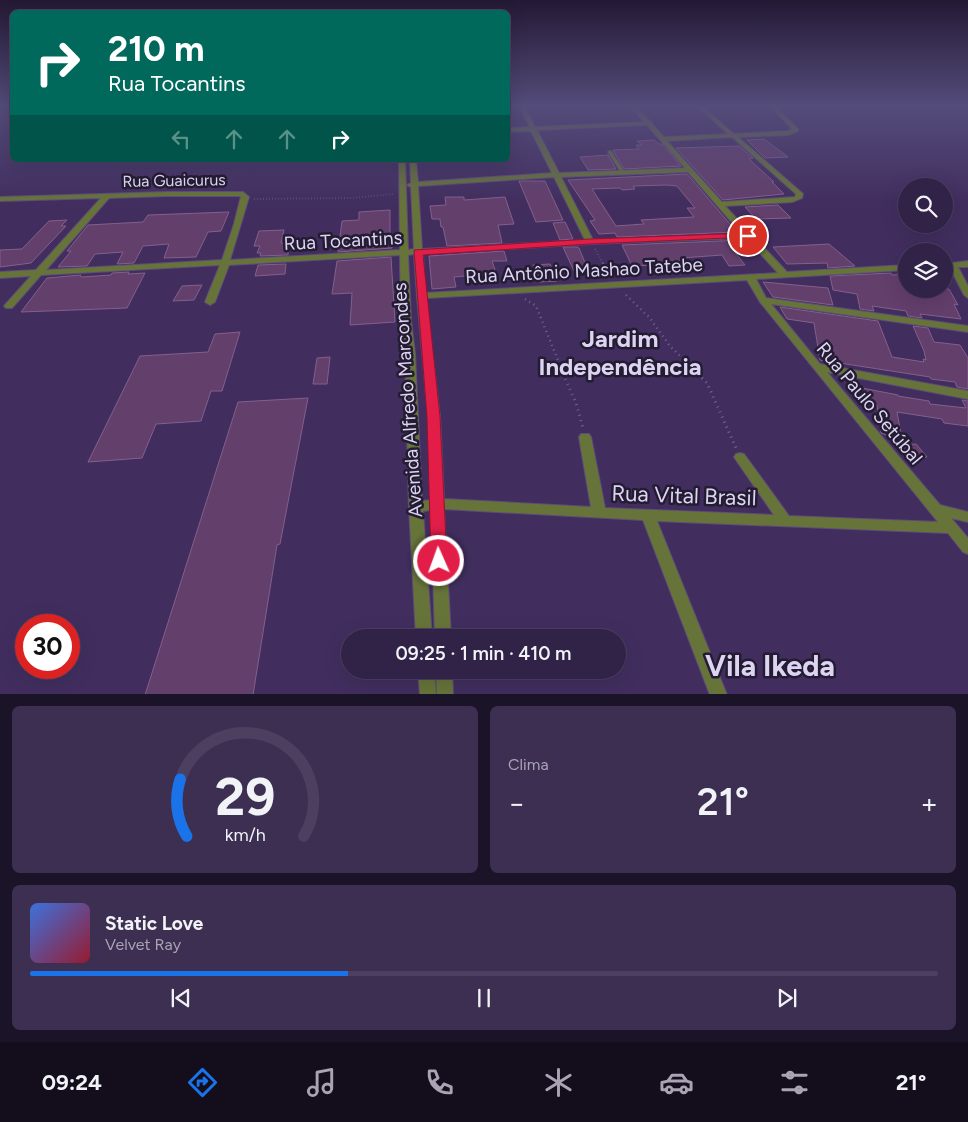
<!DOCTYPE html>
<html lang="pt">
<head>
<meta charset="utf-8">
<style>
	body { margin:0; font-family:Figtree,sans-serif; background:#3d2f52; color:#f1f3f6; height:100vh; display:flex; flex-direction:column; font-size:19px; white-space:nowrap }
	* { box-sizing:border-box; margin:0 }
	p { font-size:16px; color:#a8a4b4 }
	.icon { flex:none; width:28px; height:28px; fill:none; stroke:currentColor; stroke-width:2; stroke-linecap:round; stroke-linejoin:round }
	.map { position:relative; height:694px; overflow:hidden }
	.drawer { display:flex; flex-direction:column; gap:12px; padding:12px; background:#1b1327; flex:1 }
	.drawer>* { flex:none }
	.hud { position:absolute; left:10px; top:10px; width:500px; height:152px; border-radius:8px; box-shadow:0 5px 20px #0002,0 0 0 1px #4c3f60; background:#00695c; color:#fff; overflow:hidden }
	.tools { position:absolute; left:898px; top:178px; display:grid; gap:10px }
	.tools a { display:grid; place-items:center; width:55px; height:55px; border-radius:50%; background:#312247; box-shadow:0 5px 20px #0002,0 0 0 1px #4c3f60; font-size:25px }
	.speed { position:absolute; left:15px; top:614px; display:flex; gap:10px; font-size:25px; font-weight:700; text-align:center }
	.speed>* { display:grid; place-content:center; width:65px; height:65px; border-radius:50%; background:#312247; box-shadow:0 5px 20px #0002,0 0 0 1px #4c3f60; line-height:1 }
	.speed .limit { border:8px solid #d22; background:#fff; color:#111 }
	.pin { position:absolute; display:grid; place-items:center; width:42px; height:42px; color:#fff; margin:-21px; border:2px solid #fff; border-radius:50%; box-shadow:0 1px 5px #0007 }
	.me { position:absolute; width:55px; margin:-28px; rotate:358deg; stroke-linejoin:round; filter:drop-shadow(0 0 4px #0008) }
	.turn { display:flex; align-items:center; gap:18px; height:105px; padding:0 15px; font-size:22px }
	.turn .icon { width:65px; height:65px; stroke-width:2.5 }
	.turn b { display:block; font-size:35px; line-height:42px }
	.lanes { display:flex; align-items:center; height:48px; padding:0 15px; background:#0003; justify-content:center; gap:25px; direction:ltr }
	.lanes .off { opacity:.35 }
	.big { font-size:38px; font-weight:600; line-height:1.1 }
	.drawer .tile { flex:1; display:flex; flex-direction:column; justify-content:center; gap:8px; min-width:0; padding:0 18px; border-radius:8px; background:#3d2f52 }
	.drawer .dial { align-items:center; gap:0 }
	.dial svg { height:130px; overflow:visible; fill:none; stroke:#4c3f60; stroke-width:7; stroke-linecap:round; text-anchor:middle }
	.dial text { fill:#f1f3f6; stroke:none }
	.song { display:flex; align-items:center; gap:15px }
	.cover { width:60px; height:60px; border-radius:8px; background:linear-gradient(135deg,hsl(220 70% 55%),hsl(350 70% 35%)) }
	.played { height:5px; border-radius:2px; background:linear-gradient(90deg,#1a73e8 35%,#4c3f60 35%) }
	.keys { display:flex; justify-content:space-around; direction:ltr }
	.heat { display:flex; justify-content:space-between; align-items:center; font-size:28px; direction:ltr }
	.drawer .tiles { flex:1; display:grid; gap:12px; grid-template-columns:1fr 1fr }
	.tile:last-child { grid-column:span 2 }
	.trip { position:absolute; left:341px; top:629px; width:285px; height:50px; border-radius:25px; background:#312247; box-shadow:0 5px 20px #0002,0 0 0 1px #4c3f60; font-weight:600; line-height:50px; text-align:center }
	.tabs { display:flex; height:80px; justify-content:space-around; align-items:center; background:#140e1c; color:#a8a4b4 }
	.tabs .icon { width:35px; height:35px }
	.tabs .on { color:#1a73e8 }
	.tabs b { font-size:22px; color:#f1f3f6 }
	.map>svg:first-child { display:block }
	.building { fill:#633f6c; stroke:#845f8d; fill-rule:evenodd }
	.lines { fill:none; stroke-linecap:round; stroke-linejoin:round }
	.service-casing { stroke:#5d4c79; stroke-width:2 }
	.minor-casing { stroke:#5d4c79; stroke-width:2 }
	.path-far2 { stroke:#73638e; stroke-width:2; stroke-dasharray:0.5 2.5; stroke-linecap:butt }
	.path-far1 { stroke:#73638e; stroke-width:2.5; stroke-dasharray:1 4; stroke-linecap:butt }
	.path { stroke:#73638e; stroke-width:3; stroke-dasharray:1 4.5; stroke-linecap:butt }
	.service { fill:#677439; fill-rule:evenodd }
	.minor { fill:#677439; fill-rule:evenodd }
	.route { fill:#e11d48; stroke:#92132f }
	.labels { text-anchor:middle; stroke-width:5; stroke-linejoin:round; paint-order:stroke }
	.far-street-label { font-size:16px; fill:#ddd4f2; stroke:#241c32 }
	.street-label { font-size:19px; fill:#ddd4f2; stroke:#241c32 }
	.near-street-label { font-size:22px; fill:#ddd4f2; stroke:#241c32 }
	.district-label { font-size:24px; font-weight:bold; fill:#ddd4f2; stroke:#241c32 }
	.near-district-label { font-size:29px; font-weight:bold; fill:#ddd4f2; stroke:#241c32 }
</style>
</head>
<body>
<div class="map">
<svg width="968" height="695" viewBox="0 0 968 695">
	<rect width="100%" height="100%" fill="#412e5f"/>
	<g class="building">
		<polygon points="764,139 788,157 765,158 747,140"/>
		<polygon points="654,140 659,144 662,144 681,166 624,169 613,150 639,149 636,145 642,145 637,141"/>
		<polygon points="739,146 753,158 749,159 774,182 772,182 784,194 723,200 676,148"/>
		<polygon points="608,155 616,169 588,170 580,157"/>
		<path d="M 687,174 L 737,232 L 617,237 L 615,233 L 599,234 L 590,221 L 595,220 L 568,180 ZM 667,185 L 677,186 L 695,208 L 687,208 L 694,217 L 641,220 L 644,224 L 616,226 L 592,189 L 620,188 L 622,190 L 635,189 L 633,186 Z"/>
		<polygon points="519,181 545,181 563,220 536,222"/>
		<polygon points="445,197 464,197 464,200 505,197 514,224 498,225 502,243 447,246 443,227 441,227 440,219 432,219 430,206 446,205"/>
		<polygon points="778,205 791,218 756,219 745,207"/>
		<polygon points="390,210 390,237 392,236 392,248 338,252 342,221 359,220 359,212"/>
		<polygon points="229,212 221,231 208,232 196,257 164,258 169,244 143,246 134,263 117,264 123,252 95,254 87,266 58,267 71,251 67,251 88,225 143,222 148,215"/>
		<polygon points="67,220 61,226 66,226 31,263 0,267 0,250 22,249 49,221"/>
		<polygon points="565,222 567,226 573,239 560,240 553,223"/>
		<polygon points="284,230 281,243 289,243 288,255 260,256 261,253 257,253 260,246 254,246 259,231"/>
		<polygon points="744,240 754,251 734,251 745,265 729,266 722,255 682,258 684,260 659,262 662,265 632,266 622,245"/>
		<polygon points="829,244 855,266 828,268 827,263 787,264 773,247"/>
		<polygon points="563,247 577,247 579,248 588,270 574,271"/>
		<polygon points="504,251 507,261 492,261 496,273 493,273 496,283 479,284 476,275 454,277 456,287 432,289 429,256"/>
		<polygon points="391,257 395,322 350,325 352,293 332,294 337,261"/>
		<polygon points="286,264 285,274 255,276 258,265"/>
		<polygon points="550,264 557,281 539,282 533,265"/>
		<polygon points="129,272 128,274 145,273 127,308 21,312 47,278 81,275 80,276 82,277 111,275 112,273"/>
		<polygon points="891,273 892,275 906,274 906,289 949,289 958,305 954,304 961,319 920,314 922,318 908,316 906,311 872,306 874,311 860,309 857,294 833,290 830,276"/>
		<polygon points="763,282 828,288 833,305 773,297"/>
		<polygon points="202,285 194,300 173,301 182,286"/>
		<polygon points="780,307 878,321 892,357 924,362 923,359 926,360 924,351 913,326 928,328 934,342 960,345 968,358 968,389 957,387 955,382 931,379 930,377 820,360 814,323 787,319"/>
		<polygon points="240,332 222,391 211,391 201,421 156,424 142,458 88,462 140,356 208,352 215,334"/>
		<polygon points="330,357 327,384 313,384 317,358"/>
		<polygon points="857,387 898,395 898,396 929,401 930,404 966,408 962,400 968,401 968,426 944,423 942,419 897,412 903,445 916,444 927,457 909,459 891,437 881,433 877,405 858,401"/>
		<polygon points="308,398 280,544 277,545 253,695 145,695 238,402"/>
	</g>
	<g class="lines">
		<defs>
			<polygon id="service" points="609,151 611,151 625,173 624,174 622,174 608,152"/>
			<g id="minor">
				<path d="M 519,106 L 524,106 L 535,127 L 644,122 L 630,106 L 635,106 L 650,121 L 652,122 L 652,124 L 664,137 L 728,134 L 697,106 L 702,106 L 734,134 L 787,131 L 792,129 L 770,106 L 775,106 L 798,129 L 798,131 L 788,135 L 738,137 L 802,193 L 803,194 L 802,198 L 792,202 L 725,206 L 787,272 L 906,265 L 906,270 L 756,279 L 766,298 L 968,326 L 968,332 L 771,304 L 820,364 L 968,391 L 968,399 L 827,372 L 940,505 L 968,512 L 968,522 L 951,518 L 968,538 L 968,554 L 963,552 L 948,533 L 657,521 L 727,695 L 710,695 L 643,520 L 444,509 L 451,638 L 435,638 L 431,510 L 423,511 L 432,638 L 416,638 L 409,507 L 405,353 L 401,321 L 400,255 L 229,265 L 215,302 L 210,305 L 205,302 L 220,265 L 41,275 L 12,308 L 6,308 L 4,306 L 31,276 L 0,278 L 0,272 L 36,270 L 101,198 L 0,201 L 0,197 L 167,192 L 243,192 L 249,197 L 230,260 L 400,250 L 399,160 L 405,160 L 408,250 L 414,249 L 411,187 L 407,185 L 411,183 L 410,160 L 416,160 L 418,182 L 552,173 L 531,131 L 508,132 L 508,128 L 530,127 ZM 647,125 L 685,168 L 559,173 L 537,130 ZM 732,137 L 796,194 L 795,197 L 722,202 L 667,141 ZM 688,172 L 742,234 L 593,240 L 561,177 ZM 554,177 L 585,240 L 422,249 L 418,186 ZM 167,196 L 241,196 L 234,224 L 222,260 L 46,270 L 109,198 ZM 746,238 L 778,273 L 425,293 L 423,254 L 590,244 ZM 414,254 L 417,296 L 428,417 L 431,500 L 422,501 L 415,353 L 411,321 L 408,255 ZM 747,280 L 760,302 L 938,522 L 789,516 L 744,454 L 740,453 L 736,454 L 734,457 L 774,515 L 605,508 L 591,437 L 589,434 L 581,434 L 579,437 L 591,507 L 444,499 L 440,417 L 426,298 Z"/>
				<polygon points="968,261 968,267 958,267 968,286 968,298 964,295 950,268 944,268 944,264"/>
				<polygon points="418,670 434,670 436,695 420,695"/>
				<polygon points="436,670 452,670 453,695 437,695"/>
			</g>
		</defs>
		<use href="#service" class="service-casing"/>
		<use href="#minor" class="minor-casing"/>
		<g class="path-far2">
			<polyline points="254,199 351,198 393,194"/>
			<polyline points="595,249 603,264"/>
		</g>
		<g class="path-far1">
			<polyline points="603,263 611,277"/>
			<polyline points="626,295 649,317 670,346 699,375"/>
			<polyline points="525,299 536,306 564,375"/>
		</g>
		<g class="path">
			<polyline points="563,374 576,403 583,428"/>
			<polyline points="698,374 707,383 736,448"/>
		</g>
		<use href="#service" class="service"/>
		<use href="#minor" class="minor"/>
	</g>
	<linearGradient id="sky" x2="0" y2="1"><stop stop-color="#241934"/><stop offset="0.52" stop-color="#544c7a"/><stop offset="1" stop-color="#544c7a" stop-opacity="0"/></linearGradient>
	<rect width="968" height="203" fill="url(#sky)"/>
	<polygon class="route" points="748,233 752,236 751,237 590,244 423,255 440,417 447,561 445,566 439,568 434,566 431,561 427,417 414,250 590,239"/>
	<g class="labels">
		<g class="far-street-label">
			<text transform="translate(174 180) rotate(-1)" y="6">Rua Guaicurus</text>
		</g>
		<g class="street-label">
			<text transform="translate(343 240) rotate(-3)" y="7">Rua Tocantins</text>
			<text transform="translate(584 270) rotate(-3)" y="7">Rua Antônio Mashao Tatebe</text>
			<text transform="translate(407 400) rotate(-94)" y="7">Avenida Alfredo Marcondes</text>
			<text transform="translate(870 403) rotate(50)" y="7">Rua Paulo Setúbal</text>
		</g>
		<g class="near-street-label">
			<text transform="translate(684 495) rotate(2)" y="8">Rua Vital Brasil</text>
		</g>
		<g class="district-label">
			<text x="620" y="347">Jardim<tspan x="620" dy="28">Independência</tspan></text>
		</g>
		<g class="near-district-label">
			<text x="770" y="676">Vila Ikeda</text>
		</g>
	</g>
</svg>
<div class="tools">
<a><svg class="icon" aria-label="search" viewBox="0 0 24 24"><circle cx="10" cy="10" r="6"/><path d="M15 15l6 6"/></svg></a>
<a><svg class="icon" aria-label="layers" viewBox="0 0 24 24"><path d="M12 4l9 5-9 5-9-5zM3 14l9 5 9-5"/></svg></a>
</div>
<div class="speed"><div class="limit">30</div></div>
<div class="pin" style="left:748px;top:236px;background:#d93025"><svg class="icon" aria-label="arrive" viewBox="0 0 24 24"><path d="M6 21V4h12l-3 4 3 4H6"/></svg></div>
<svg class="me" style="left:439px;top:561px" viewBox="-20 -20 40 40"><circle r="17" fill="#e11d48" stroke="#fff" stroke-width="3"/><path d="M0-11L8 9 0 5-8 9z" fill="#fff"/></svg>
<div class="trip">09:25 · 1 min · 410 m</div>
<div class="hud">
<div class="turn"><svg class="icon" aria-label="right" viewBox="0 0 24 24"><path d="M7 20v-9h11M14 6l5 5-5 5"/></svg><div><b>210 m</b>Rua Tocantins</div></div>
<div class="lanes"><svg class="icon off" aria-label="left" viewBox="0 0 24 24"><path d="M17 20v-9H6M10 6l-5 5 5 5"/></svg><svg class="icon off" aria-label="ahead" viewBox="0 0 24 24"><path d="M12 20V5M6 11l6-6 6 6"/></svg><svg class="icon off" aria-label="ahead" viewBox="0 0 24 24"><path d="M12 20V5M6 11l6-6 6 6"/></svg><svg class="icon" aria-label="right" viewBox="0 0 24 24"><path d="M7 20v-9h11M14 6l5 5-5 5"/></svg></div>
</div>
</div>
<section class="drawer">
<div class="tiles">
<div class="tile dial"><svg viewBox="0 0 100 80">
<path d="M14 69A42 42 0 1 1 86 69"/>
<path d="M14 69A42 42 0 0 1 10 34" stroke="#1a73e8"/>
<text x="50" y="56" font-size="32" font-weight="700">29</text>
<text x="50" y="72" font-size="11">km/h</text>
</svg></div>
<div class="tile"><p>Clima</p>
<div class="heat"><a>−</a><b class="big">21°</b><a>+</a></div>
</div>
<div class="tile">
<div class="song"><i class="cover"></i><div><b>Static Love</b><p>Velvet Ray</p></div></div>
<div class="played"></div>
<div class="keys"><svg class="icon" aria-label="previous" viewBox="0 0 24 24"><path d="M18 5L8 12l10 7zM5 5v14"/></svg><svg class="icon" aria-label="pause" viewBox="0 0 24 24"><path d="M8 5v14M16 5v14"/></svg><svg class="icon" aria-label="next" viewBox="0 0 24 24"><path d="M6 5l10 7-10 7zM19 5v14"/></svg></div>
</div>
</div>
</section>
<nav class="tabs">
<b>09:24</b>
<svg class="icon on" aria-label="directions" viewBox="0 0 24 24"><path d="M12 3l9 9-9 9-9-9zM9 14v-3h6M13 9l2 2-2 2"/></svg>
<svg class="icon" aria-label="music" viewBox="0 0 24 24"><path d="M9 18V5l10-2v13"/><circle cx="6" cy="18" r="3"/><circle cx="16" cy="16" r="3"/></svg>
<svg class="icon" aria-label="phone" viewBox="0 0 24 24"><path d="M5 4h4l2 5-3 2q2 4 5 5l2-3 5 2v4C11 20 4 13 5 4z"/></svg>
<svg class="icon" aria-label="climate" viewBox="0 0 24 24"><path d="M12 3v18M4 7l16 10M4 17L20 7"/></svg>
<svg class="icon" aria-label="car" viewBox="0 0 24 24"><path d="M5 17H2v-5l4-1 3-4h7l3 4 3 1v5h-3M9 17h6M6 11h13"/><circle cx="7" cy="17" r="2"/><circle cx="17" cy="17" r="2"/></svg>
<svg class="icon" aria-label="filters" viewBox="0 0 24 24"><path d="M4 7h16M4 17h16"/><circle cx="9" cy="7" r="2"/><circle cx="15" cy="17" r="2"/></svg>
<b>21°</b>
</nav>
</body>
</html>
